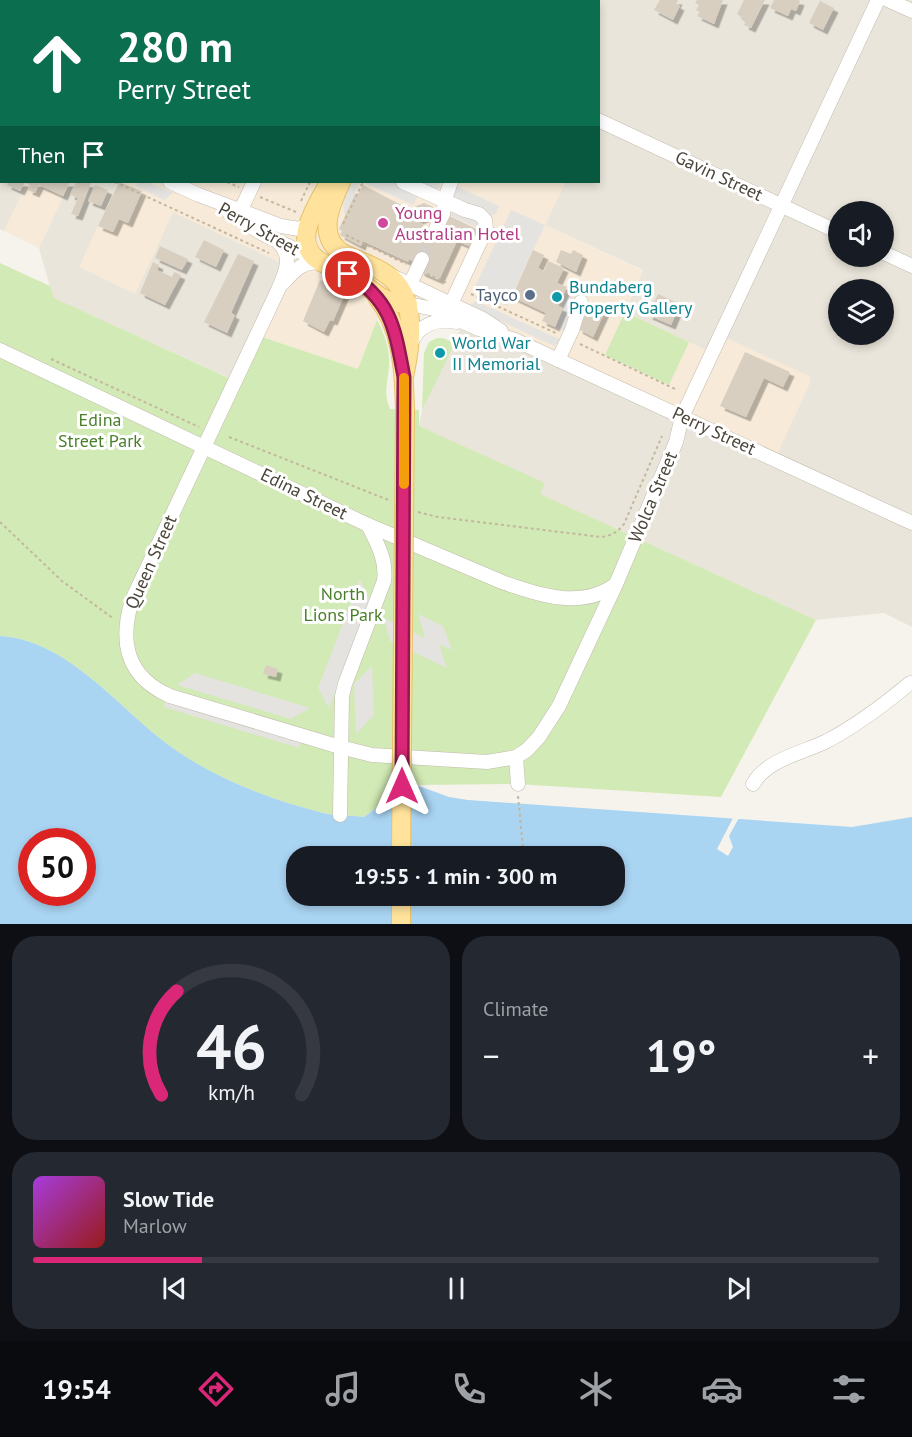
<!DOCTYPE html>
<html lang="en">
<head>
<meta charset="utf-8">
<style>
	body { margin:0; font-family:"PT Sans",sans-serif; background:#242831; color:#f1f3f6; height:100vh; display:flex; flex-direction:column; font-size:22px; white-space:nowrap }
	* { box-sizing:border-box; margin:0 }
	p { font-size:20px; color:#9ea1a6 }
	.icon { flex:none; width:33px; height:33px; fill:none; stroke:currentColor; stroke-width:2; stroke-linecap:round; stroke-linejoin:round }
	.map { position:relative; height:924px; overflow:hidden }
	.drawer { display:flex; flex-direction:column; gap:12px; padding:12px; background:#0d0f14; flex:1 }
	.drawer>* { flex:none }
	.banner { position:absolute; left:0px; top:0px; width:600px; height:183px; box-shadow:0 3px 9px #0003; background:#0b6e4f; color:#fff; overflow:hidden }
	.buttons { position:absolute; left:828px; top:201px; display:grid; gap:12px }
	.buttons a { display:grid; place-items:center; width:66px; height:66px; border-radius:50%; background:#171b24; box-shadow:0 3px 9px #0003; font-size:30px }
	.speed { position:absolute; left:18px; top:828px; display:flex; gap:12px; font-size:30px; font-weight:700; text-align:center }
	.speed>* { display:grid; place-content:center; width:78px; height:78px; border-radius:50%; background:#171b24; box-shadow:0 3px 9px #0003; line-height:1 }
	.speed .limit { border:9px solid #d22; background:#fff; color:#111 }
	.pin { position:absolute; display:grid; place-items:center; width:51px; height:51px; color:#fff; margin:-26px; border:3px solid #fff; border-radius:50%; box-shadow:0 2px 6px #0007 }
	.me { position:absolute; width:66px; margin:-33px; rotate:0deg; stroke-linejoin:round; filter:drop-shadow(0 0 4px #0008) }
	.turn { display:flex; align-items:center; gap:21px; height:126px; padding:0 18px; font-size:27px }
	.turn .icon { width:78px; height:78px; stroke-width:2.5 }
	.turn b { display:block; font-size:42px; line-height:51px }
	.then { display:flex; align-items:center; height:57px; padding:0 18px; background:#0003; gap:12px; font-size:22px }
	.big { font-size:45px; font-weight:700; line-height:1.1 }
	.drawer .tile { flex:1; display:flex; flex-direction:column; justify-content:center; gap:9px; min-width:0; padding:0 21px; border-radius:24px; background:#242831 }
	.drawer .dial { align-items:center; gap:0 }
	.dial svg { height:156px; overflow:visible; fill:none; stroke:#363941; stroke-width:7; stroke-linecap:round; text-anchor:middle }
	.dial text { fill:#f1f3f6; stroke:none }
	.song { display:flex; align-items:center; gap:18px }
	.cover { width:72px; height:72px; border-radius:9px; background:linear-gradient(135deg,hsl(280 70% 55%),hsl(0 70% 35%)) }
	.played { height:6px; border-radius:3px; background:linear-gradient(90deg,#db2777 20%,#363941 20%) }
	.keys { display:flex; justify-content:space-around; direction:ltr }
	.heat { display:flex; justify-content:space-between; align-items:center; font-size:33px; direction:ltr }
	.drawer .tiles { flex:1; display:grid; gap:12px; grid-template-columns:1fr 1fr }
	.tile:last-child { grid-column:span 2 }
	.trip { position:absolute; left:286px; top:846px; width:339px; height:60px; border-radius:24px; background:#171b24; box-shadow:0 3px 9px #0003; font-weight:700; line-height:60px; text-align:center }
	.tabs { display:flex; height:96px; justify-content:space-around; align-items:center; background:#090b0e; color:#9ea1a6 }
	.tabs .icon { width:42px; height:42px }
	.tabs .current { color:#db2777 }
	.tabs b { font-size:27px; color:#f1f3f6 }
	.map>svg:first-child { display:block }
	.residential { fill:#eae5da; fill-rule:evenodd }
	.commercial { fill:#f7ead8 }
	.industrial { fill:#e6e2dd }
	.green { fill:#d2eab5 }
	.parking { fill:#e5e3e0 }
	.water { fill:#a9d4f2; fill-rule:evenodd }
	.pier { fill:#f6f3ec }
	.building { fill:#d8cfc1; filter:url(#shadow) }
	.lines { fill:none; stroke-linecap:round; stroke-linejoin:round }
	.minor-tunnel { stroke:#d4d0c8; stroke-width:14; stroke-dasharray:14 7; stroke-linecap:butt }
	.minor-casing { stroke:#c2bbae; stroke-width:15 }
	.major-casing { stroke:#e6c16a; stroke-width:20 }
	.path { stroke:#c4b79f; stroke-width:2; stroke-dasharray:3 3; stroke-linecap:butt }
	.minor { stroke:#fff; stroke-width:14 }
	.major { stroke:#ffe39c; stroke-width:18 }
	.major-bridge-casing { stroke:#e6c16a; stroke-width:20; stroke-linecap:butt }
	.major-bridge { stroke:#ffe39c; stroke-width:18 }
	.route-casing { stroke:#8e194d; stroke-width:15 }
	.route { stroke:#db2777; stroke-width:10 }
	.slow { stroke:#f59e0b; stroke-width:10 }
	.hotel-dot { fill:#d1479c; stroke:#fff; stroke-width:2 }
	.service-dot { fill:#5c6f8a; stroke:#fff; stroke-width:2 }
	.culture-dot { fill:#0f9aa8; stroke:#fff; stroke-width:2 }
	.labels { text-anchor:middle; stroke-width:6; stroke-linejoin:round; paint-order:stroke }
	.street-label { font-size:18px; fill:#4b4439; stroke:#fff }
	.hotel-label { font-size:18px; fill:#b23c85; stroke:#fff; text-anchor:start }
	.culture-label { font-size:18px; fill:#0d838f; stroke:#fff; text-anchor:start }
	.service-label { font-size:18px; fill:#4e5e75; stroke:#fff; text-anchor:end }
	.park-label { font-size:18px; fill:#4a7f2a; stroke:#fff }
</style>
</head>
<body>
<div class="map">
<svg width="912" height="924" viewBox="0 0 912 924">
	<defs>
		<filter id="shadow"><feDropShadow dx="4.5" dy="4.5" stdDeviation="0" flood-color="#0004"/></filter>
	</defs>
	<rect width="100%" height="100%" fill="#f6f3ec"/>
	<g class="residential">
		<polygon points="72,0 311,0 71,2"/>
		<path d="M 569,0 L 912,0 L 912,627 L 884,613 L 816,620 L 539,494 L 544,484 L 419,426 L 422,410 L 464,321 L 714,354 L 625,312 L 643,270 L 545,225 L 565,182 L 598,182 L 598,2 L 568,1 ZM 838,212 L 884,212 L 884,256 L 838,256 ZM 838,290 L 884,290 L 884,334 L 838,334 Z"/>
		<polygon points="0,104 2,182 28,182 4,231 0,229"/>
		<polygon points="70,182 118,182 80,267 135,293 173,212 286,265 234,380 53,298 39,248"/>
	</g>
	<g class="commercial">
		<polygon points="0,0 72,0 2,2 1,104"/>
		<polygon points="28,182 70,182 39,248 4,231"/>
		<polygon points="118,182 565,182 545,225 643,271 625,312 714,354 722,336 809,376 811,381 775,459 515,339 387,301 377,320 358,369 256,335 286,265 173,212 135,294 79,267"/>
	</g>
	<polygon class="industrial" points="450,0 569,0 450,1"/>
	<g class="green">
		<path d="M 0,263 L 50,286 L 54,298 L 233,380 L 256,335 L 358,369 L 377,320 C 385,335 390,349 389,366 C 388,383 383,393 390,409 L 419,410 L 419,426 L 545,483 L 540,494 L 816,620 L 721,797 L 518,784 L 416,785 L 398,792 L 364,817 C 351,815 336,816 323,813 C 267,799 208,776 162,740 C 114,702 65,640 0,636 Z"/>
		<polygon points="625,312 689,342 669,385 605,355"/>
		<polygon points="437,338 443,338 455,343 422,410 424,353 429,342"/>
	</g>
	<g class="parking">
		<polygon points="140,182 148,182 173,193 164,200 135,186"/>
		<polygon points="351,182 360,182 345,216 342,199"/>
		<polygon points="366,182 441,182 437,191 418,196 413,205 365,183"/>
		<polygon points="456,186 499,206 496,213 478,224 476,227 451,216 453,194"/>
		<polygon points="511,210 545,225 507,306 473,291"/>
		<polygon points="566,294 587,304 573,335 555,327 564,308 561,306"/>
		<polygon points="476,301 561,340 554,346 469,306"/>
		<polygon points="360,579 370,602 329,708 318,688"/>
		<polygon points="418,614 443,626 452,650 439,644 447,668 390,641 384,618 425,638"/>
		<polygon points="372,666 374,715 356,734 354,684"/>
		<polygon points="195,673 310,708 291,719 177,685"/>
		<polygon points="165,701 301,742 299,748 164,707"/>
	</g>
	<path class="water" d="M 0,636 C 65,640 114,702 162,740 C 208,776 267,799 323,813 C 336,816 351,815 364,817 L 398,792 L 416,785 L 449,797 L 468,800 L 852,827 L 912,817 L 912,924 L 0,924 ZM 32,842 L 82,842 L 82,892 L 32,892 ZM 297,856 L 615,856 L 615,896 L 297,896 Z"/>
	<polygon class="pier" points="734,816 740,816 729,836 733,847 728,856 717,849"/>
	<g class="building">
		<polygon points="660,0 678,0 676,4 680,6 673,20 654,10"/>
		<polygon points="697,0 723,0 714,24 697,16 700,12 696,10 699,5 695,3"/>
		<polygon points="744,0 765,0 751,28 744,25 746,21 737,14"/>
		<polygon points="774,0 798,0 800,1 796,11 791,9 788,16 770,8"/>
		<polygon points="820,1 834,8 823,30 809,23"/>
		<polygon points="8,182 25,182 20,191 7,185"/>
		<polygon points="28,182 70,182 63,196 39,185 35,193 28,190 30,185 27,184"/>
		<polygon points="76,182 91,183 78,216 71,214 78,198 70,195"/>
		<polygon points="119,182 142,191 128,223 119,219 113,232 98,226"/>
		<polygon points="95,185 108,190 101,206 88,201"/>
		<polygon points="363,185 409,209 424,203 433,207 429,216 416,221 423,224 423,226 429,229 428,231 441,237 449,216 479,230 471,247 457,241 439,280 421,272 414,262 409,259 408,262 363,241 361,246 340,235 342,231 339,229 355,194 359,193"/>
		<polygon points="204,240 224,250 216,267 195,257"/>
		<polygon points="160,246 188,259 182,270 155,258"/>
		<polygon points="533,250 544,255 538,268 544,271 548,261 564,268 557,283 567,287 558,306 563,308 555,327 542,321 546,313 512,297"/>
		<polygon points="561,250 571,254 573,250 583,255 576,272 556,262"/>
		<polygon points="238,254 254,261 231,313 235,315 227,333 204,322"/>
		<polygon points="153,262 159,265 157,270 172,277 174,272 181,275 165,305 140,293"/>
		<polygon points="320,280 346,291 333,321 330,320 324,332 303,321"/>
		<polygon points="658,294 680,304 671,325 648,315"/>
		<polygon points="591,302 606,309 593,337 578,329"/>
		<polygon points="745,352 790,372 783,387 764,378 746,417 720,406"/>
		<polygon points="266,665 278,669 276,677 263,674"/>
	</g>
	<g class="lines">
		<polyline class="minor-tunnel" points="422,259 434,233"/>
		<defs>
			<g id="minor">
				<polyline points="334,0 336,2"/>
				<polyline points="347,0 351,2"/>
				<polyline points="888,0 912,11"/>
				<polyline points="0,99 2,100"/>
				<polyline points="598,120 838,232"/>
				<polyline points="170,182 199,195 281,226 299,229 308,224"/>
				<polyline points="403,182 465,210 479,214 485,220 486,229 451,304"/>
				<polyline points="229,213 263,234 317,260"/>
				<polyline points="237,218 254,182"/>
				<polyline points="434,233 443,214 447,193 451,182"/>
				<path d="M 278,242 C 294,256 285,273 278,290 L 132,600 C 119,643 127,677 170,696 L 340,747 L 372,755 L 487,762 L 516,757 L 527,750 L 539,737 L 559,706 L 616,584 L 676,442 L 682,417 L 878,0"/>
				<polyline points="884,253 912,266"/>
				<polyline points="390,275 483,319 501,331"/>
				<path d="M 283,283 C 293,272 303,260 319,263"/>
				<polyline points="410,284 422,259"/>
				<polyline points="408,304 434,309 479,329 515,340 912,523"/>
				<path d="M 410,345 C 418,325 436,318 457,322"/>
				<path d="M 0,350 L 368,525 L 502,582 C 538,595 583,610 616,584"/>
				<polyline points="558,360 572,330 581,302"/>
				<polyline points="516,757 518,784"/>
				<path d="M 753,784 C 767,759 803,753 827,741 C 857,725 885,704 910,683"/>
				<path d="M 340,815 L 342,696 L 345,684 L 384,581 C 387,560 377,543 368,525"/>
			</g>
			<g id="major">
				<polyline points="406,2 408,0"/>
				<polyline points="429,2 429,0"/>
				<path d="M 341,182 C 331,204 315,237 344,254 C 357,260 373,265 386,274 C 419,296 411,344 404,377"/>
				<path d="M 328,184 C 317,207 289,243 321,262 C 332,268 344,272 355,278 C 377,292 378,302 408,304"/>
				<path d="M 377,297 C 402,328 404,370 405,409"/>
				<polyline points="401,924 401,896"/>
			</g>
		</defs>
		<use href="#minor" class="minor-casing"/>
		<use href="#major" class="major-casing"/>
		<g class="path">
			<polyline points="281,0 284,2"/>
			<polyline points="446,2 447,0"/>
			<polyline points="0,76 2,77"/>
			<polyline points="0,129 2,129"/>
			<polyline points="115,182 269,253"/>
			<polyline points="227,182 239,187"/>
			<polyline points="260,197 296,212 297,209"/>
			<polyline points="301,201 310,182"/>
			<polyline points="343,224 363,182"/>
			<polyline points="346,235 406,264"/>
			<polyline points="427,274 447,283"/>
			<polyline points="471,294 558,334"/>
			<polyline points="580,344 675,389"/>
			<polyline points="51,359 199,427"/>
			<polyline points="229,437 391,501"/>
			<path d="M 418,512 L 438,517 L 601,537 C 611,536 618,532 624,524 L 662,436"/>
			<polyline points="0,522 62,581 114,619"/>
			<polyline points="518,796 523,848"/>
		</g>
		<use href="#minor" class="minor"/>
		<use href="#major" class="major"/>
		<defs>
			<polyline id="major-bridge" points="401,856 405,409"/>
		</defs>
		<use href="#major-bridge" class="major-bridge-casing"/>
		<use href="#major-bridge" class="major-bridge"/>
	</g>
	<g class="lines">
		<defs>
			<path id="route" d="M 348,274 C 392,300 395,330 404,377 L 402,786"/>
		</defs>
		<use href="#route" class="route-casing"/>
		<use href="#route" class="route"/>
		<polyline class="slow" points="404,484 404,378"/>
	</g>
	<circle class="hotel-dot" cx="383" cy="223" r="6"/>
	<circle class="service-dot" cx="530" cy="295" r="6"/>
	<g class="culture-dot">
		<circle cx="557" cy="297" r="6"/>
		<circle cx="440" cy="353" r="6"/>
	</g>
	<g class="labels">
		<g class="street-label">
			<text transform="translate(719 176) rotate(25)" y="6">Gavin Street</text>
			<text transform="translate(259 229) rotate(29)" y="6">Perry Street</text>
			<text transform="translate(714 431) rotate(25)" y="6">Perry Street</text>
			<text transform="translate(304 494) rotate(26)" y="6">Edina Street</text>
			<text transform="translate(653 497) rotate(-67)" y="6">Wolca Street</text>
			<text transform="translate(151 562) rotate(-66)" y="6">Queen Street</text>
		</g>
		<g class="hotel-label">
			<text x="395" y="219">Young<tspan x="395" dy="21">Australian Hotel</tspan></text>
		</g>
		<g class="culture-label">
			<text x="569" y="293">Bundaberg<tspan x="569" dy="21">Property Gallery</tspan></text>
			<text x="452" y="349">World War<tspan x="452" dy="21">II Memorial</tspan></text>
		</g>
		<g class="service-label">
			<text x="518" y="301">Tayco</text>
		</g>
		<g class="park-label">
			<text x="100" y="426">Edina<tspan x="100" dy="21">Street Park</tspan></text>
			<text x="343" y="600">North<tspan x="343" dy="21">Lions Park</tspan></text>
		</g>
	</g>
</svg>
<div class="buttons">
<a><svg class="icon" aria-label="sound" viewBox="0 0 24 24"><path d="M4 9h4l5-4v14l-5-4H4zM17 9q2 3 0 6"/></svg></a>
<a><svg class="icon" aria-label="layers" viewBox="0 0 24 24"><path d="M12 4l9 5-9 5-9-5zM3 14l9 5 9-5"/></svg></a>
</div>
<div class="speed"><div class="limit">50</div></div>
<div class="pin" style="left:348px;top:274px;background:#d93025"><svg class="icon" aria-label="arrive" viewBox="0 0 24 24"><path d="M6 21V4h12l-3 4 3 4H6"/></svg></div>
<svg class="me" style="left:402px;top:786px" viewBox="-20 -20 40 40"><path d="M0-17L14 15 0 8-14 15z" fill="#db2777" stroke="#fff" stroke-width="4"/></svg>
<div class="trip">19:55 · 1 min · 300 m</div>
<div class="banner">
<div class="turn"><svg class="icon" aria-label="ahead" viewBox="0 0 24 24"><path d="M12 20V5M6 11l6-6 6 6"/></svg><div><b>280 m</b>Perry Street</div></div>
<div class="then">Then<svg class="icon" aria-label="arrive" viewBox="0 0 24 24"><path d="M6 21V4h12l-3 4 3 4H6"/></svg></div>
</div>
</div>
<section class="drawer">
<div class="tiles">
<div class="tile dial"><svg viewBox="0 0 100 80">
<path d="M14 69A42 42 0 1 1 86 69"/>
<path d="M14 69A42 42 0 0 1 22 16" stroke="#db2777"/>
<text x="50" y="56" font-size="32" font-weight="700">46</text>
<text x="50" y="72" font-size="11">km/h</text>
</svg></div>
<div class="tile"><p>Climate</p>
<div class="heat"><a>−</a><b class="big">19°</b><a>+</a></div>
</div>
<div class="tile">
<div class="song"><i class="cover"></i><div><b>Slow Tide</b><p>Marlow</p></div></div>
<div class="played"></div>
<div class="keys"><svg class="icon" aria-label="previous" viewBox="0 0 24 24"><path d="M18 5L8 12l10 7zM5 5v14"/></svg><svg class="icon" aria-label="pause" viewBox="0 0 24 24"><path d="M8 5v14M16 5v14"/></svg><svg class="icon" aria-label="next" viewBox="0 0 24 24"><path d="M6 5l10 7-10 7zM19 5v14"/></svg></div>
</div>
</div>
</section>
<nav class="tabs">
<b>19:54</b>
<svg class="icon current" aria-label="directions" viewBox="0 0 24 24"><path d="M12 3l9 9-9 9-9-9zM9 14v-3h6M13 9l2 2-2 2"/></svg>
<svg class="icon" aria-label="music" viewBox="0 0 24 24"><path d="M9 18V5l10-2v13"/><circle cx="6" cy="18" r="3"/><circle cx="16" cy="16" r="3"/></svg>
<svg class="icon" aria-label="phone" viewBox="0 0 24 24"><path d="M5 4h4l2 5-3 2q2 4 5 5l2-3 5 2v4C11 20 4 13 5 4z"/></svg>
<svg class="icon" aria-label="climate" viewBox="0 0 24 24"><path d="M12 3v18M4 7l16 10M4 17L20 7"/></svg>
<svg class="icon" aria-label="car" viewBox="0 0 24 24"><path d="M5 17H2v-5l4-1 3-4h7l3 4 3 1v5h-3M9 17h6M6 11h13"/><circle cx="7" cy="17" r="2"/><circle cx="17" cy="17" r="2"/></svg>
<svg class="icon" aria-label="filters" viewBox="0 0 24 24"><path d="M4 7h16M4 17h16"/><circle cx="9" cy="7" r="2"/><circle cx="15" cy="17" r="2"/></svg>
</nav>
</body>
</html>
